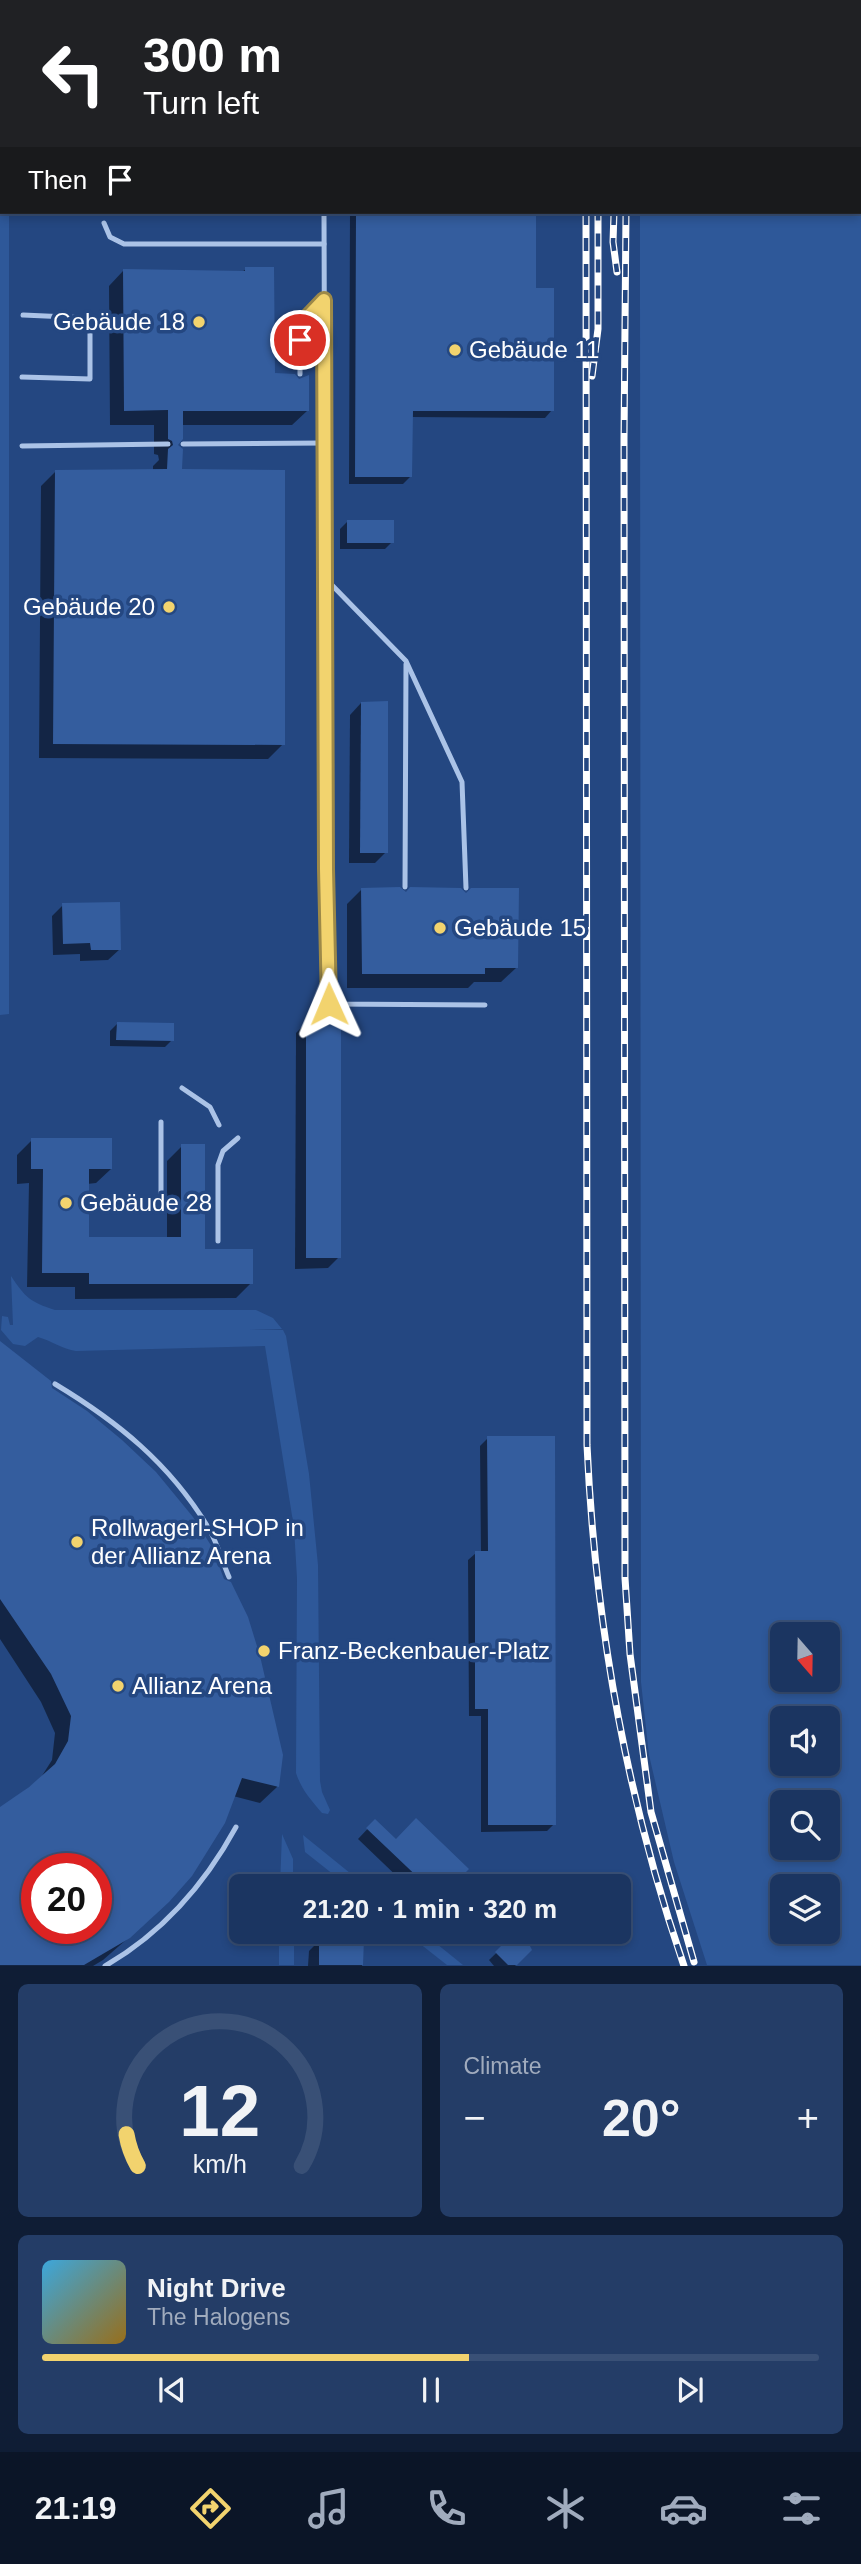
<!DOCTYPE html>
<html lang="en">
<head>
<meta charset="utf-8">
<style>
	body { margin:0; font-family:Arial,sans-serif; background:#243d67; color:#f1f3f6; height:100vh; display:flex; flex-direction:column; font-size:26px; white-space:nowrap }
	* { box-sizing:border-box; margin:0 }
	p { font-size:23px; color:#a0abbd }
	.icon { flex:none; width:38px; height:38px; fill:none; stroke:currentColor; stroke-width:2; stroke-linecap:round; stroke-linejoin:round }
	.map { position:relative; height:1966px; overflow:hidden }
	.sheet { display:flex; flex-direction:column; gap:18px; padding:18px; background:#0f1d35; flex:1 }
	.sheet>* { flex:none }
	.top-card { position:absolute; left:0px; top:0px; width:861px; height:214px; box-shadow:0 4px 10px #0003,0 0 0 2px #395076; background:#202124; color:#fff; overflow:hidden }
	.needle { width:46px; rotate:160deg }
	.tools { position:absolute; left:770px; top:1622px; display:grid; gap:14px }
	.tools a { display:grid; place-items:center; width:70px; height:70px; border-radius:10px; background:#1b3561; box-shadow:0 4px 10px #0003,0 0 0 2px #395076; font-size:35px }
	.speed { position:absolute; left:21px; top:1853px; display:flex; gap:14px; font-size:35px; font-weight:700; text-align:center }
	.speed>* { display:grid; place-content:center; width:91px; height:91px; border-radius:50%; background:#1b3561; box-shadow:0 4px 10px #0003,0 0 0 2px #395076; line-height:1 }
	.speed .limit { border:10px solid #d22; background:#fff; color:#111 }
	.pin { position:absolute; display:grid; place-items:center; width:60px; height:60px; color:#fff; margin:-30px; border:4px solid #fff; border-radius:50%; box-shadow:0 2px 7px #0007 }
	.me { position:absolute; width:77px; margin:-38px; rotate:359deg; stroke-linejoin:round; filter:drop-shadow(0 0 5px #0008) }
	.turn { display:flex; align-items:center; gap:24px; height:147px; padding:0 28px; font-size:32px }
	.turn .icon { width:91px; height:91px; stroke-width:2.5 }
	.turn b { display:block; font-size:49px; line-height:60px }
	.then { display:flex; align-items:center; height:66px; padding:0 28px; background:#0003; gap:14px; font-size:26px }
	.big { font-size:52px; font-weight:700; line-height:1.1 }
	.sheet .card { flex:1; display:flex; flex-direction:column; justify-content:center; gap:10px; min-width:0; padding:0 24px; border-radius:10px; background:#243d67 }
	.sheet .dial { align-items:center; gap:0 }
	.dial svg { height:182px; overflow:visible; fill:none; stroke:#395076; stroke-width:7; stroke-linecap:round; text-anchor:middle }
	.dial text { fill:#f1f3f6; stroke:none }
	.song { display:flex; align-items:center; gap:21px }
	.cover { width:84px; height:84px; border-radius:10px; background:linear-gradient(135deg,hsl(200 70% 55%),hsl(40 70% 35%)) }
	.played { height:7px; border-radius:4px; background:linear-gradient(90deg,#f2d36e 55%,#395076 55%) }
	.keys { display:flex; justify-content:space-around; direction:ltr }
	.heat { display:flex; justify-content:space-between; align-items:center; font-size:38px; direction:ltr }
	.sheet .tiles { flex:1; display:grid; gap:18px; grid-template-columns:1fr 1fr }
	.card:last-child { grid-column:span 2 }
	.trip { position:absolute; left:229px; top:1874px; width:402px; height:70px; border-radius:10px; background:#1b3561; box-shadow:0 4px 10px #0003,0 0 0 2px #395076; font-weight:700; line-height:70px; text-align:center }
	.dock { display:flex; height:112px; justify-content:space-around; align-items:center; background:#0b1527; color:#a0abbd }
	.dock .icon { width:49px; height:49px }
	.dock .on { color:#f2d36e }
	.dock b { font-size:32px; color:#f1f3f6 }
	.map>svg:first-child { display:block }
	.green { fill:#2e5899; fill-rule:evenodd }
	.shadow { fill:#0007; fill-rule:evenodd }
	.building { fill:#345d9e; fill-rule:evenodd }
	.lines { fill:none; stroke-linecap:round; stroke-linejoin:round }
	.service { stroke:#abc3e7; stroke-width:5 }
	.rail-casing { stroke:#fff; stroke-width:7 }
	.rail { stroke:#244781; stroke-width:4.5; stroke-dasharray:13; stroke-linecap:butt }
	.route-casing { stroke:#9d8948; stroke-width:18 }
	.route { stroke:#f2d36e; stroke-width:12 }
	.poi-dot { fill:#f2d36e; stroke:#244781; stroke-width:2.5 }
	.labels { text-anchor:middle; stroke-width:7; stroke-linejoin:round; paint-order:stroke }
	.poi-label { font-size:24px; fill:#fff; stroke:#244781; text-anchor:start }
</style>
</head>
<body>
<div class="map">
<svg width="861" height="1966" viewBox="0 0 861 1966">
	<rect width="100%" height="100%" fill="#244781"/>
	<g class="green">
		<polygon points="0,0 29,0 2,2 2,212 9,212 9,1014 0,1015"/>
		<path d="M 653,0 L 861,0 L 861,1965 L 707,1965 L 674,1862 L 649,1755 L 641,1682 L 640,303 L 640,212 L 859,212 L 859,2 ZM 782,1634 L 828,1634 L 828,1680 L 782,1680 ZM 782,1718 L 828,1718 L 828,1764 L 782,1764 ZM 782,1802 L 828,1802 L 828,1848 L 782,1848 ZM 782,1886 L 828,1886 L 828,1932 L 782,1932 Z"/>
		<path d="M 11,1276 C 25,1297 30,1302 55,1310 L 256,1310 L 273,1318 L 282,1329 L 249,1329 L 283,1330 L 286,1336 L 309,1474 L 318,1565 L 320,1781 L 322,1792 L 330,1810 L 328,1814 L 322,1813 C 311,1800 301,1789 296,1773 L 297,1578 L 294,1528 L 265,1346 L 76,1351 C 62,1349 52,1341 38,1337 L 25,1346 L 13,1344 L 1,1330 L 2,1316 L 8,1317 L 10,1325 L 13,1325 Z"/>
		<polygon points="282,1834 293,1859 293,1886 280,1886"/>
		<polygon points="303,1835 366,1886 348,1886 305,1852"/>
		<rect x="279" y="1932" width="15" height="33"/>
		<polygon points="405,1932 422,1932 463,1965 447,1965"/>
	</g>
	<g class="shadow">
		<polygon points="350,212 534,212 534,290 552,410 545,418 411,417 411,476 403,484 349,484"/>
		<polygon points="246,269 273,375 307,411 292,425 181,425 175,445 180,471 283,744 268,759 39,758 41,486 56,471 153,471 153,466 159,460 158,455 154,454 154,425 110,425 109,286 123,271 242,272"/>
		<polygon points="347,522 392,542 385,549 340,549 340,529"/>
		<polygon points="361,703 386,852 375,863 349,863 350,715"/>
		<polygon points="362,889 406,894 516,968 501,982 474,982 468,988 347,988 347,904"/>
		<polygon points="63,905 120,949 108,960 80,961 80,954 53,955 52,916"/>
		<polygon points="307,1022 339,1257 328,1268 295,1269 296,1033"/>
		<polygon points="117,1024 172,1040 165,1047 110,1046 110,1031"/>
		<polygon points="32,1140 111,1169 96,1183 87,1184 87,1239 167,1239 167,1161 182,1146 203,1250 251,1283 236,1298 75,1299 75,1287 27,1287 29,1183 17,1184 17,1155"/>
		<path d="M 0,1343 L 50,1389 L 223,1580 L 277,1787 L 260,1803 L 233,1796 L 150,1919 L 103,1960 L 93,1966 L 0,1966 L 0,1809 L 40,1779 L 52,1760 L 55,1733 L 41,1702 L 0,1639 ZM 37,1869 L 96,1869 L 96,1928 L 37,1928 Z"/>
		<polygon points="488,1438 554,1824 547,1831 481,1832 481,1716 469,1716 468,1560 476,1553 481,1553 480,1446"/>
		<polygon points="375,1821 395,1841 466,1869 449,1886 407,1886 358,1839"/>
		<polygon points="518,1932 521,1932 530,1950 515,1966 494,1966 489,1960"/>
		<polygon points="320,1940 362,1940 362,1966 308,1966 309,1951"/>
	</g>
	<g class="building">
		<polygon points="356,212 536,212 536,288 554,288 554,411 413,411 412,477 355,477"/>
		<polygon points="245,267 274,267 275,373 295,374 299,379 309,375 309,411 183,411 183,439 178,445 183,449 182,469 285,470 285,745 53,744 55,470 167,469 168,449 173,445 172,441 168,439 168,410 124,411 123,269 245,271"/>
		<rect x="347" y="520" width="47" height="23"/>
		<polygon points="388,701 388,853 360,853 361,702"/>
		<polygon points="400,887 406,892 410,887 461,888 466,893 471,888 519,888 518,968 485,968 485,974 362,974 361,888"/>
		<polygon points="120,902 121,950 91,950 90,943 63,944 62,903"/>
		<rect x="306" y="1020" width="35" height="238"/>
		<polygon points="117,1022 174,1023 174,1041 116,1040"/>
		<polygon points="31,1138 112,1138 112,1169 89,1169 89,1237 181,1237 181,1144 205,1144 205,1249 253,1249 253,1284 89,1284 89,1273 42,1273 43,1169 31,1169"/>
		<path d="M 0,1341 L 51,1381 L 52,1388 L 87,1411 L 122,1440 L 156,1472 L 193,1517 L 212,1547 L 224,1579 L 231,1582 L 248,1617 L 260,1656 L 283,1755 L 279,1787 L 242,1778 L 225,1823 L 192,1876 L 169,1902 L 130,1938 L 84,1965 L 0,1965 L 0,1807 L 29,1787 L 55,1764 L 68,1741 L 71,1716 L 51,1674 L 0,1599 ZM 37,1869 L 96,1869 L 96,1928 L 37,1928 Z"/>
		<polygon points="487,1436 555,1436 556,1825 488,1825 488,1709 475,1709 475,1551 488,1551"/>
		<polygon points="416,1818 469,1869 452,1886 427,1886 366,1828 375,1819 396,1839"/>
		<polygon points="515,1932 523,1932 532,1950 517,1965 508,1965 495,1952"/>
		<polygon points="319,1938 364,1939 363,1965 319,1965"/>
	</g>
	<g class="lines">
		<g class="service">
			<polyline points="231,0 231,2"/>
			<polyline points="325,2 325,0"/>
			<polyline points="324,212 326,869 329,1004 485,1005"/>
			<polyline points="104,223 110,237 124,244 324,244"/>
			<polyline points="300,374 300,340 304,321 324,300"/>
			<polyline points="22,377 90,379 90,318 23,315"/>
			<polyline points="183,444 325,443"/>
			<polyline points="22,446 168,444"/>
			<polyline points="326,579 406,661 462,782 466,888"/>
			<polyline points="405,887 406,664"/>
			<polyline points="182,1088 210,1107 219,1125"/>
			<polyline points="161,1122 161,1211"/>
			<polyline points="218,1241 218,1165 223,1151 238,1138"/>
			<path d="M 55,1384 C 118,1422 169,1463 208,1527 C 217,1542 222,1561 229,1577"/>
			<path d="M 105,1966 C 162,1933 205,1884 236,1827"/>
		</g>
		<defs>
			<g id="rail">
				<polyline points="604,0 604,2"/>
				<polyline points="586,2 586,0"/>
				<polyline points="620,2 620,0"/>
				<polyline points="642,2 642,0"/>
				<path d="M 586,212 L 587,1445 C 595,1623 626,1797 684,1966"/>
				<polyline points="614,212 613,242 617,272"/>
				<polyline points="626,212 624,440 625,1578 630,1654 651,1812 694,1962"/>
				<polyline points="592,376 598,329 598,212"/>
			</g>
		</defs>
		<use href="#rail" class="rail-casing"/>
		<use href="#rail" class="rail"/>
	</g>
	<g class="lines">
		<defs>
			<polyline id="route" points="300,340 304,321 324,300 326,869 329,1004"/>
		</defs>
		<use href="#route" class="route-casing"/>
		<use href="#route" class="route"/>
	</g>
	<g class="poi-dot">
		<circle cx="199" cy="322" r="7"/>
		<circle cx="455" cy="350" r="7"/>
		<circle cx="169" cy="607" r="7"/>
		<circle cx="440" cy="928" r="7"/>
		<circle cx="66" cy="1203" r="7"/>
		<circle cx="77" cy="1542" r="7"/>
		<circle cx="264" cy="1651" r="7"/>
		<circle cx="118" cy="1686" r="7"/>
	</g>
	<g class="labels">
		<g class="poi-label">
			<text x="185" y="330" text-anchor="end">Gebäude 18</text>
			<text x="469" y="358">Gebäude 11</text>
			<text x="155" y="615" text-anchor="end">Gebäude 20</text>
			<text x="454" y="936">Gebäude 15</text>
			<text x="80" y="1211">Gebäude 28</text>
			<text x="91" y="1536">Rollwagerl-SHOP in<tspan x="91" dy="28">der Allianz Arena</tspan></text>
			<text x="278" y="1659">Franz-Beckenbauer-Platz</text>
			<text x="132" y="1694">Allianz Arena</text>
		</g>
	</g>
</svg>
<div class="tools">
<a><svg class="needle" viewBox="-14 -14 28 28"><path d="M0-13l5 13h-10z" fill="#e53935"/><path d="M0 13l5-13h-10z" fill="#a0abbd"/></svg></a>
<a><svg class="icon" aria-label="sound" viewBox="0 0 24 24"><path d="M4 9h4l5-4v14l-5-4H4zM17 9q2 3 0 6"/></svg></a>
<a><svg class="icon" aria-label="search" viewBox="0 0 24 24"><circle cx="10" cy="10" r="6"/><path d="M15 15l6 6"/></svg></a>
<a><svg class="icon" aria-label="layers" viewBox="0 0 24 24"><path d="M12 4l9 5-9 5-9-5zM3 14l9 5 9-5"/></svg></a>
</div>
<div class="speed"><div class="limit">20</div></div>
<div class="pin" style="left:300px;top:340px;background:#d93025"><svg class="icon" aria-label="arrive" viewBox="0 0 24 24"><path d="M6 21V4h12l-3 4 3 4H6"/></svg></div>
<svg class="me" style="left:329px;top:1004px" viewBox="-20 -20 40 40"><path d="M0-17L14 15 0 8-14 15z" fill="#f2d36e" stroke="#fff" stroke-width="4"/></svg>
<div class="trip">21:20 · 1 min · 320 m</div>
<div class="top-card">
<div class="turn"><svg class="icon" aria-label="left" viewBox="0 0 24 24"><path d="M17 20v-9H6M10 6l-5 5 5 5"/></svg><div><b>300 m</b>Turn left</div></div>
<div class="then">Then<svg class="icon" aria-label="arrive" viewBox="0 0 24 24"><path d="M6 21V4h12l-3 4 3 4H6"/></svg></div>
</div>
</div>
<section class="sheet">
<div class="tiles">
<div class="card dial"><svg viewBox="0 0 100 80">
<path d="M14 69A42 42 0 1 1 86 69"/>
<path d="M14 69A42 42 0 0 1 9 55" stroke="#f2d36e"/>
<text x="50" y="56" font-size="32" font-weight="700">12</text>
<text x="50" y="72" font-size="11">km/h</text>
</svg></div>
<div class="card"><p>Climate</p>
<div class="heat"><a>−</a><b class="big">20°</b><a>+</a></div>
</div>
<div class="card">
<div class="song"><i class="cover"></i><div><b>Night Drive</b><p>The Halogens</p></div></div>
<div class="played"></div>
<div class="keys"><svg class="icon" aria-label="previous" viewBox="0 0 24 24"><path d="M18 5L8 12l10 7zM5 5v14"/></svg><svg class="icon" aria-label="pause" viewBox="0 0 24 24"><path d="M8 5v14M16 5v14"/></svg><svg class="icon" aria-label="next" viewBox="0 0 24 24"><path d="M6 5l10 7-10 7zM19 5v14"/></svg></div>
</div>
</div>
</section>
<nav class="dock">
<b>21:19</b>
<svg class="icon on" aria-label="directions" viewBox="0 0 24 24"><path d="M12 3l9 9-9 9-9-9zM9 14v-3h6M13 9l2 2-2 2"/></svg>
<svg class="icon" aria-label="music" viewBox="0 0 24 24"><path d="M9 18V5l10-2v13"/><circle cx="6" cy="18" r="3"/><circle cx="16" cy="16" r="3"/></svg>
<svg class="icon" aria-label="phone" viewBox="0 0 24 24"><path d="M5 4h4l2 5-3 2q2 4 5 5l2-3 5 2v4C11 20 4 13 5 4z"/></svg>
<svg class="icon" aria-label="climate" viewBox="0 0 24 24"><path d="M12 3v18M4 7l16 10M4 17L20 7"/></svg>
<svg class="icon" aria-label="car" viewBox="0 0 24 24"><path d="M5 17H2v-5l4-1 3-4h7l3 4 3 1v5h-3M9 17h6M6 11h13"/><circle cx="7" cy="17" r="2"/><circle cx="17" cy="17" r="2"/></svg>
<svg class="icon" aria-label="filters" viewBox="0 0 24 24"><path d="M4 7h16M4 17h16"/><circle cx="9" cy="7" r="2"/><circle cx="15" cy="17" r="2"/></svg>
</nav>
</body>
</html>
